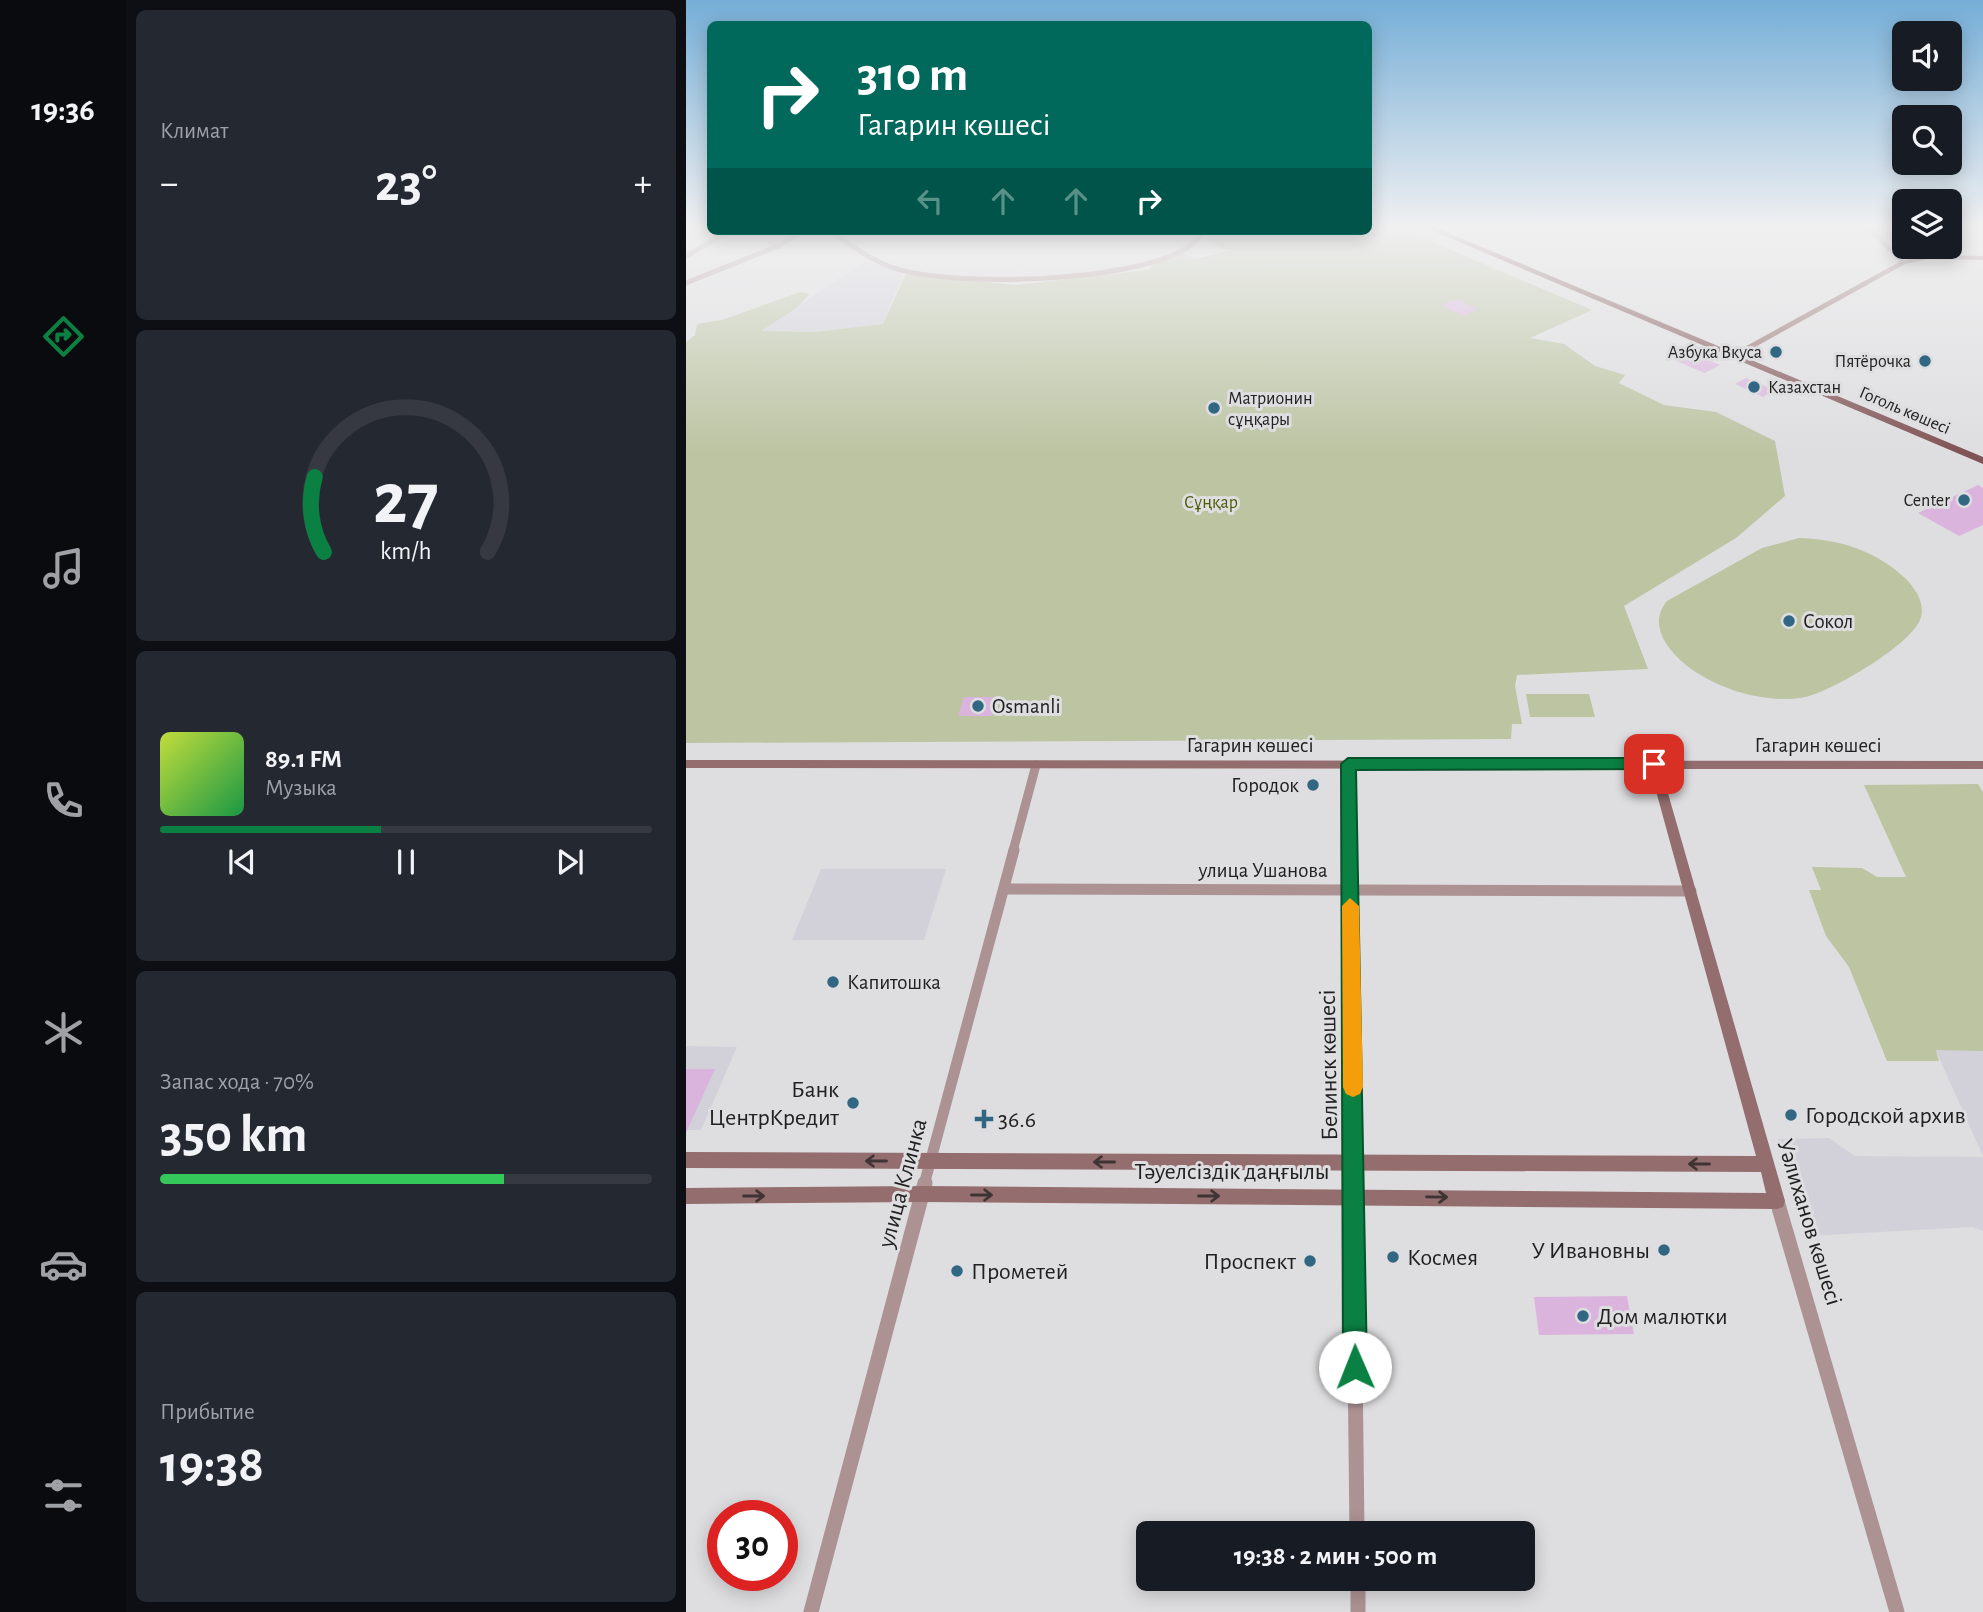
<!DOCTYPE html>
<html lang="ru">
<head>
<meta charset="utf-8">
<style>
	body { margin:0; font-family:"Alegreya Sans",sans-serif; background:#242831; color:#f1f3f6; height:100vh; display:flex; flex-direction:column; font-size:26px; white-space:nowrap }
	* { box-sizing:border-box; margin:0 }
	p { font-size:23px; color:#9ea1a6 }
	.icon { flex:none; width:38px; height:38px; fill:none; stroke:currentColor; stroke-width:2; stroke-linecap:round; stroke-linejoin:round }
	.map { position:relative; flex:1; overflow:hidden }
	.panel { display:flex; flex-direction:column; gap:10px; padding:10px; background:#0d0f14; width:560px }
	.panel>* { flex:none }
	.guide { position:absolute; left:21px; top:21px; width:665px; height:214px; border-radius:10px; box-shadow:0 4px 18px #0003; background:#00695c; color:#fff; overflow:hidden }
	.fabs { position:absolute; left:1206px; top:21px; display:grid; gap:14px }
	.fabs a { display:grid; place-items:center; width:70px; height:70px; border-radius:10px; background:#171b24; box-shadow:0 4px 18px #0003; font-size:35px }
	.speed { position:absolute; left:21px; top:1500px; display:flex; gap:14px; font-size:35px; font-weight:700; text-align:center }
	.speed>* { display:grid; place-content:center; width:91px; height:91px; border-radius:50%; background:#171b24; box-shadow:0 4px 18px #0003; line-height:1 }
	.speed .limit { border:10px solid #d22; background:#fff; color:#111 }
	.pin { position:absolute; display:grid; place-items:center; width:60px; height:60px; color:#fff; margin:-30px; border-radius:14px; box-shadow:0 4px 10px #0006 }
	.me { position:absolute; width:77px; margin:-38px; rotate:359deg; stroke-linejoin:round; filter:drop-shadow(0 0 5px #0008) }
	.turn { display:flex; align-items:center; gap:24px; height:147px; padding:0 35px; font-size:32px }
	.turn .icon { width:91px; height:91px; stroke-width:2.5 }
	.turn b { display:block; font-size:49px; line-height:60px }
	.lanes { display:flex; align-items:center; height:66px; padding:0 35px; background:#0003; justify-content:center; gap:35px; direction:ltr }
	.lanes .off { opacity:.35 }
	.big { font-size:52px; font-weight:600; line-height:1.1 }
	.panel .tile { flex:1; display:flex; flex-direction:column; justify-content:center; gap:10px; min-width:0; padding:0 24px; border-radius:10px; background:#242831 }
	.panel .dial { align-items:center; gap:0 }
	.dial svg { height:182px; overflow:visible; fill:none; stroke:#363941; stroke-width:7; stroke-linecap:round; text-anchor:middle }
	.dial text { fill:#f1f3f6; stroke:none }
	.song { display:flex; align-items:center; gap:21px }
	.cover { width:84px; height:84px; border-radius:10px; background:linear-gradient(135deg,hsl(70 70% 55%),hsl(140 70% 35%)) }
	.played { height:7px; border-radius:4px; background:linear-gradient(90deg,#0b8043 45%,#363941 45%) }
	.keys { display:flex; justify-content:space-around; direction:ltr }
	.heat { display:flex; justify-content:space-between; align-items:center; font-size:38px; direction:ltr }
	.charge { height:10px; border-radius:5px; background:linear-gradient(90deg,#34c759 70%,#363941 0) }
	.trip { position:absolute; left:450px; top:1521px; width:399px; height:70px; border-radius:10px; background:#171b24; box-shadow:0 4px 18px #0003; font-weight:600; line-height:70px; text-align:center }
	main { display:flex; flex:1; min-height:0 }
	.dock { display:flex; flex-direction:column; width:126px; justify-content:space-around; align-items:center; background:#090b0e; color:#9ea1a6 }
	.dock .icon { width:49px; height:49px }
	.dock .selected { color:#0b8043 }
	.dock b { font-size:32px; color:#f1f3f6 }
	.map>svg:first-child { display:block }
	.built { fill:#d2d1da }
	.green { fill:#bcc4a2 }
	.building { fill:#dbb4dd }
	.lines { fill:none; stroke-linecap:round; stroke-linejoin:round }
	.street-far3 { stroke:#ad9293; stroke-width:5 }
	.street-far2 { stroke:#ad9293; stroke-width:9 }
	.street-far1 { stroke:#ad9293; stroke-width:11 }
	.street { stroke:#ad9293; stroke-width:15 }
	.secondary { fill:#946d6e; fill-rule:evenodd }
	.primary { fill:#805355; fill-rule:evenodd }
	.oneway { stroke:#3e3434 }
	.route { fill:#0b8043; stroke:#07532c; stroke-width:2 }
	.slow { fill:#f59e0b }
	.poi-dot { fill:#326783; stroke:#dedee0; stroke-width:2.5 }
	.labels { text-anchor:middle; stroke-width:6; stroke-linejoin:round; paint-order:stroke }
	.far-poi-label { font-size:18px; fill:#212121; stroke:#dedee0; text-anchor:end }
	.far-street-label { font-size:18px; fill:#212121; stroke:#dedee0 }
	.far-park-label { font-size:18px; fill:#4e5b05; stroke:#dedee0 }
	.poi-label { font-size:21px; fill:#212121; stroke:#dedee0; text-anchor:start }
	.street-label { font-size:21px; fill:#212121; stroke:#dedee0 }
	.near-street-label { font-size:24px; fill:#212121; stroke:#dedee0 }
	.near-poi-label { font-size:24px; fill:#212121; stroke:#dedee0; text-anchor:start }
</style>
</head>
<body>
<main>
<nav class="dock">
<b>19:36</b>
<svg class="icon selected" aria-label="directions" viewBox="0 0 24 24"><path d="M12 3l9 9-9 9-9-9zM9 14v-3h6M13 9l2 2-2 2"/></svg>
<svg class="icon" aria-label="music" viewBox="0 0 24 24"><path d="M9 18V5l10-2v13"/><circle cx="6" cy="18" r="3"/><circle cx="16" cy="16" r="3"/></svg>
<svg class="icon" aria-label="phone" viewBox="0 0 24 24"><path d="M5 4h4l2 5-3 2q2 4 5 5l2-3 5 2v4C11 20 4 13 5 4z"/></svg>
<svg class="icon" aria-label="climate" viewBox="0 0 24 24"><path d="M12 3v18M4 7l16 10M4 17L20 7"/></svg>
<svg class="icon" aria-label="car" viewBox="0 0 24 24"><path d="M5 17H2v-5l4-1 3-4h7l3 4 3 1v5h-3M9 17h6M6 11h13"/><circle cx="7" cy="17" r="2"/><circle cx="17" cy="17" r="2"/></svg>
<svg class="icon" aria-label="filters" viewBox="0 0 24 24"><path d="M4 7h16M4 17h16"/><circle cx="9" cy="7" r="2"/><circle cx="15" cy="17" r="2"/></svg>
</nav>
<section class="panel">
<div class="tile"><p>Климат</p>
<div class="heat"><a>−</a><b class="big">23°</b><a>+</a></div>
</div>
<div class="tile dial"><svg viewBox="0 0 100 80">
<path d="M14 69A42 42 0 1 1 86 69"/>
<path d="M14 69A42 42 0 0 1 10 36" stroke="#0b8043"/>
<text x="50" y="56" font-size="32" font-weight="700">27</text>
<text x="50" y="72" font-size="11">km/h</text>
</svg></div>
<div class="tile">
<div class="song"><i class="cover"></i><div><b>89.1 FM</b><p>Музыка</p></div></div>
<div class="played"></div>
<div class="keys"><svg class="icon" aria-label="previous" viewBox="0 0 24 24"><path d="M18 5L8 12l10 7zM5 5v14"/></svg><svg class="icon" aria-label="pause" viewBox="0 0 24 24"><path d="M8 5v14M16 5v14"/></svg><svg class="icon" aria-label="next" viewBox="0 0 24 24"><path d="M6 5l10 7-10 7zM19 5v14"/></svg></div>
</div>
<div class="tile"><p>Запас хода · 70%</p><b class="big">350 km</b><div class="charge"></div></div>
<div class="tile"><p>Прибытие</p><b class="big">19:38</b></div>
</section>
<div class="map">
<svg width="1297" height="1612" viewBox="0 0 1297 1612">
	<rect width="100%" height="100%" fill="#dedee0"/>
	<g class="built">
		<polygon points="180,261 217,273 197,324 129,332 73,331"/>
		<polygon points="135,869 260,869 238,940 106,940"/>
		<polygon points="0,1046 51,1047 15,1130 0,1130"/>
		<polygon points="1249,1049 1297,1050 1297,1156 1259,1071"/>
		<polygon points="1143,1138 1169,1156 1297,1157 1297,1231 1287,1227 1122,1236 1092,1139"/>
	</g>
	<g class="green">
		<polygon points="683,227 711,227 906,310 844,338 878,344 909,366 939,375 933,383 978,405 1030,412 1089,441 1099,496 1050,538 938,606 962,669 831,675 829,686 836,724 826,724 825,739 0,743 0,342 9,335 11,324 36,320 114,292 124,294 109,309 75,331 129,332 197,324 220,274 330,285 462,270 469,263 497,253 510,259 541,251 520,239 526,231 682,231"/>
		<path d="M 1113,538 C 1153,539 1191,551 1220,579 C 1229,588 1239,603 1235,617 C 1229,643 1145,692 1119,697 C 1076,706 1011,684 984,649 C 972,633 968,617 981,601 L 1076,548 Z"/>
		<polygon points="840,694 903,694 909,717 844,717"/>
		<polygon points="1292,784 1297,792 1297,1051 1250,1050 1253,1061 1201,1061 1163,967 1140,936 1123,890 1135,890 1126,867 1176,868 1191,877 1220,877 1178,785"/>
	</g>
	<g class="building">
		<polygon points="771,299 790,308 788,309 790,310 777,316 755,305"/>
		<polygon points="1006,353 1034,365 1019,373 990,361"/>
		<polygon points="1060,378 1088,390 1077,397 1049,384"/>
		<polygon points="1292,485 1297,488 1297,525 1273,536 1232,513"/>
		<polygon points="278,697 311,697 306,716 272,716"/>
		<polygon points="0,1069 29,1069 0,1133"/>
		<polygon points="941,1296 948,1334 853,1335 848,1297"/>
	</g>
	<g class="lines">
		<g class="street-far3">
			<polyline points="1182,227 1217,262"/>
			<path d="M 143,231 C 164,244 184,260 208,268 C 269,288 444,282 499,249 C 506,245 513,237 519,231"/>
			<polyline points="0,256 44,231"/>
			<polyline points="0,283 92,246 116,231"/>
		</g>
		<g class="street-far2">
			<polyline points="662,764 663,851"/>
			<polyline points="327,851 350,765"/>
		</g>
		<g class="street-far1">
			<polyline points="663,850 667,1185"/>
			<polyline points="318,889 1005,891"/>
			<polyline points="238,1185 328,850"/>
		</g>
		<g class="street">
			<polyline points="667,1183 671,1533"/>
			<polyline points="1091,1201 1211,1612"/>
			<polyline points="672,1578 672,1612"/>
			<polyline points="125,1612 239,1183"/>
		</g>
		<g class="secondary">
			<polygon points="1243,255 1297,256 1297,260 1243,259 1219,264 1051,357 1044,355 1215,261"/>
			<polygon points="0,760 1297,761 1297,769 975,769 1099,1201 1097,1207 1091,1209 236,1202 0,1204 0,1188 236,1186 1080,1193 1075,1172 0,1168 0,1152 1070,1156 964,769 0,768"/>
		</g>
		<polygon class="primary" points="738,227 748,227 1297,457 1297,464"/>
	</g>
	<defs><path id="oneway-shaft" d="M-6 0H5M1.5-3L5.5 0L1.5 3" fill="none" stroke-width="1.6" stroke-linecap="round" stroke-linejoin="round" transform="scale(1.75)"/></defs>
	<g class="oneway">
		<use href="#oneway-shaft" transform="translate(190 1161) rotate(-180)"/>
		<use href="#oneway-shaft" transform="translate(418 1162) rotate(-180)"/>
		<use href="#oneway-shaft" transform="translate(1013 1164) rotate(-180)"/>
		<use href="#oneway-shaft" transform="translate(296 1195)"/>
		<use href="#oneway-shaft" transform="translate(68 1196)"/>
		<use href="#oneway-shaft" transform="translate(523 1196)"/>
		<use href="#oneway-shaft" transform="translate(751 1197) rotate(1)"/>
	</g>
	<linearGradient id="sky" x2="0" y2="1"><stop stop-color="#75aed7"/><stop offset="0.5" stop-color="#f0f0f1"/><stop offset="1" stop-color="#f0f0f1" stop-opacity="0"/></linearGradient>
	<rect width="1297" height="453" fill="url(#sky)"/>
	<polygon class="route" points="662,758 968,758 976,764 968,769 670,770 681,1367 677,1375 669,1378 661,1375 657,1367 655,764"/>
	<polygon class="slow" points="664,898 673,906 677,1087 674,1094 667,1097 660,1094 657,1087 656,906"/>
	<g class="poi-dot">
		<circle cx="1090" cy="352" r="7"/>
		<circle cx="1239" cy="361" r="7"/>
		<circle cx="1068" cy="387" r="7"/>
		<circle cx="528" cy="408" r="7"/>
		<circle cx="1278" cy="500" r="7"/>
		<circle cx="1103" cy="621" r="7"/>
		<circle cx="292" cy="706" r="7"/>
		<circle cx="627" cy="785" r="7"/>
		<circle cx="147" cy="982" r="7"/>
		<circle cx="167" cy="1103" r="7"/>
		<circle cx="1105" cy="1115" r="7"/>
		<path d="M294.5 1108.5h7v7h7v7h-7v7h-7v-7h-7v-7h7z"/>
		<circle cx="978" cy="1250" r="7"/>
		<circle cx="707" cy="1257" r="7"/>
		<circle cx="624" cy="1261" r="7"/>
		<circle cx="271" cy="1271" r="7"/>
		<circle cx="897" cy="1316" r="7"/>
	</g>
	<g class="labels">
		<g class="far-poi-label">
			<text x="1076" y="358">Азбука Вкуса</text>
			<text x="1225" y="367">Пятёрочка</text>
			<text x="1082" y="393" text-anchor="start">Казахстан</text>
			<text x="542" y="404" text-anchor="start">Матрионин<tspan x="542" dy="21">сұңқары</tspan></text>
			<text x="1264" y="506">Center</text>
		</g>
		<g class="far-street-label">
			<text transform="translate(1219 410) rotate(23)" y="6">Гоголь көшесі</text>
		</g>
		<g class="far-park-label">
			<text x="525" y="508">Сұңқар</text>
		</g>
		<g class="poi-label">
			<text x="1117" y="628">Сокол</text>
			<text x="306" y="713">Osmanli</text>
			<text x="613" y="792" text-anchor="end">Городок</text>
			<text x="161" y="989">Капитошка</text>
		</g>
		<g class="street-label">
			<text x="564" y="752">Гагарин көшесі</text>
			<text x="1132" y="752">Гагарин көшесі</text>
			<text x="577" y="877">улица Ушанова</text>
		</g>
		<g class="near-street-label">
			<text transform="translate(642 1065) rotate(-91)" y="8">Белинск көшесі</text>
			<text x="546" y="1179">Тәуелсіздік даңғылы</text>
			<text transform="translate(216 1183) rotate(-75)" y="8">улица Клинка</text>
			<text transform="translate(1124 1222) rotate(73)" y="8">Уәлиханов көшесі</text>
		</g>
		<g class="near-poi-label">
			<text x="153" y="1097" text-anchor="end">Банк<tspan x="153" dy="28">ЦентрКредит</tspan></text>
			<text x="1119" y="1123">Городской архив</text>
			<text x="312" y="1127">36.6</text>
			<text x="964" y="1258" text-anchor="end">У Ивановны</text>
			<text x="721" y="1265">Космея</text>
			<text x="610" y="1269" text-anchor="end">Проспект</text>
			<text x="285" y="1279">Прометей</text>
			<text x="911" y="1324">Дом малютки</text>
		</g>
	</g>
</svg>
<div class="fabs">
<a><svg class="icon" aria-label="sound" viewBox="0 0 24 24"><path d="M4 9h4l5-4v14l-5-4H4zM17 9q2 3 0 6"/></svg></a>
<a><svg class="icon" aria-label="search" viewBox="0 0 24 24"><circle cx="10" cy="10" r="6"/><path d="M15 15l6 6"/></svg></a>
<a><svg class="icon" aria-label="layers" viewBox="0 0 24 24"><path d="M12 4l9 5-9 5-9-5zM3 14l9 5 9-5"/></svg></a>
</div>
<div class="speed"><div class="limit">30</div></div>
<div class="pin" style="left:968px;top:764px;background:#d93025"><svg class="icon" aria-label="arrive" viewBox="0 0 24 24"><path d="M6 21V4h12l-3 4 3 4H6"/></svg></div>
<svg class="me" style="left:669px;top:1367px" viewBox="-20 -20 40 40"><circle r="19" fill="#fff"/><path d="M0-13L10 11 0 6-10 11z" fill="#0b8043"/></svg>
<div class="trip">19:38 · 2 мин · 500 m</div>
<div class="guide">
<div class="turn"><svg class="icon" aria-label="right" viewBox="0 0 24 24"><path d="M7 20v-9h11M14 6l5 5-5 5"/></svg><div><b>310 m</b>Гагарин көшесі</div></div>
<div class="lanes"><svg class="icon off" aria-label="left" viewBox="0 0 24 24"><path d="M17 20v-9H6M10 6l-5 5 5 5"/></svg><svg class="icon off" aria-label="ahead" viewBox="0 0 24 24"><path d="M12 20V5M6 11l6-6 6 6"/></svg><svg class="icon off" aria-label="ahead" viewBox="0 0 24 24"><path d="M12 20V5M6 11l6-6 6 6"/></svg><svg class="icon" aria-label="right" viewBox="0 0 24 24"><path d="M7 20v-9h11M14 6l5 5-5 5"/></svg></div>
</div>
</div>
</main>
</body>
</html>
